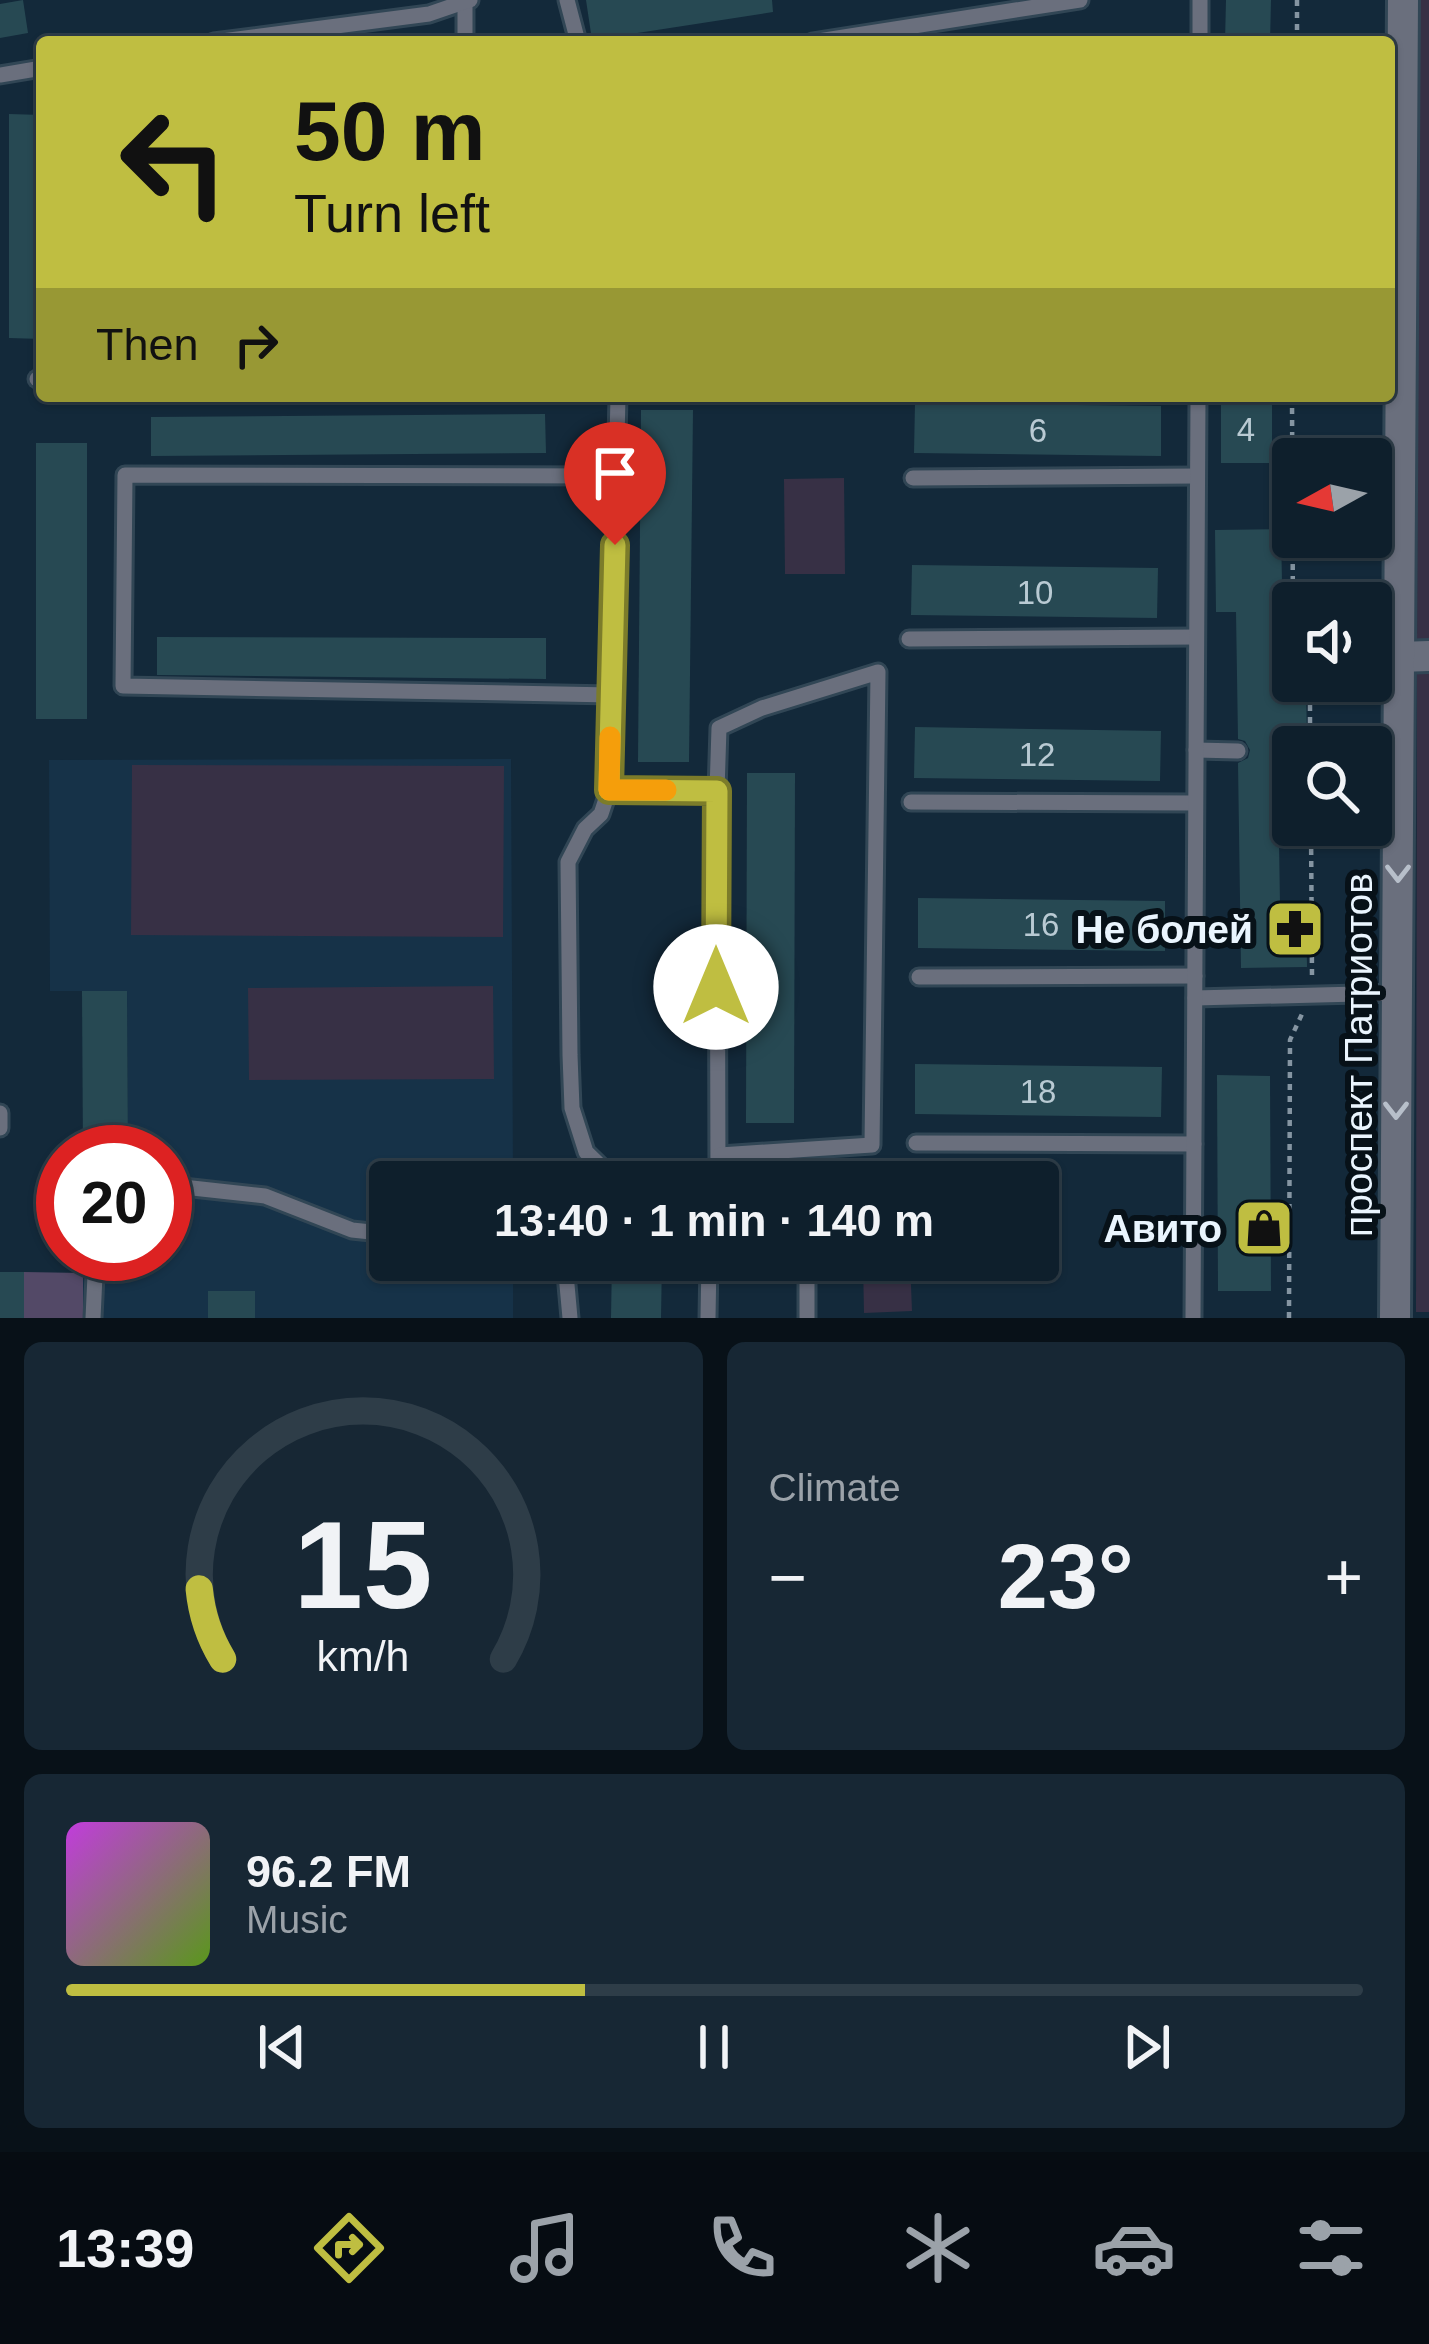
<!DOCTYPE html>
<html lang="en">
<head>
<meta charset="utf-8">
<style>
	body { margin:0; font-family:Arial,sans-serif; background:#172734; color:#f1f3f6; height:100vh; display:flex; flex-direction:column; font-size:45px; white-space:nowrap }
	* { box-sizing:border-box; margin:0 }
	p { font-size:39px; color:#9ba2a9 }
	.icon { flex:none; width:66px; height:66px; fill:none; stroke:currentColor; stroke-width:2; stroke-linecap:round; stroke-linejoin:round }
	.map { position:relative; height:1318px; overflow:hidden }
	.drawer { display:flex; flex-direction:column; gap:24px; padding:24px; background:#081118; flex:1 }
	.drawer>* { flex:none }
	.top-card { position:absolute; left:36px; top:36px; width:1359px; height:366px; border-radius:12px; box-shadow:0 3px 9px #0004,0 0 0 3px #2e3d48; background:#bfbe41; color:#111; overflow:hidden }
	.needle { width:78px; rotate:262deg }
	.buttons { position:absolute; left:1272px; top:438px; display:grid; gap:24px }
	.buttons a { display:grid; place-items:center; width:120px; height:120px; border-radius:12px; background:#0e1f2c; box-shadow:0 3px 9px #0004,0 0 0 3px #2e3d48; font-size:60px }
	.speed { position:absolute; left:36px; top:1125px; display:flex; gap:24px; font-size:60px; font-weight:700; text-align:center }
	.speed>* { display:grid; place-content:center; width:156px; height:156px; border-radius:50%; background:#0e1f2c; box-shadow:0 3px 9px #0004,0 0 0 3px #2e3d48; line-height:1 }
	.speed .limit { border:18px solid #d22; background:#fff; color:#111 }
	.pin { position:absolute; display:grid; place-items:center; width:102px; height:102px; color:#fff; margin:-123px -51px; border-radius:50% 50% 50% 0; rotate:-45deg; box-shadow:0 0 12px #0007 }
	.pin .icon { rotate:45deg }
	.me { position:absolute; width:132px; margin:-66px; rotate:0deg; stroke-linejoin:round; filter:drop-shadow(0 0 9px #0008) }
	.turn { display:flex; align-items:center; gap:42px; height:252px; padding:0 60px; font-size:54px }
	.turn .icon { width:156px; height:156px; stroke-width:2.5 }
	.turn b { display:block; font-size:84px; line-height:102px }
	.then { display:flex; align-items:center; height:114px; padding:0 60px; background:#0003; gap:24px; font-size:45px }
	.big { font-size:90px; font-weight:800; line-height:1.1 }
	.drawer .widget { flex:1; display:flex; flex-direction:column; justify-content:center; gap:18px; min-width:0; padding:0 42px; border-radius:18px; background:#172734 }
	.drawer .dial { align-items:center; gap:0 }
	.dial svg { height:312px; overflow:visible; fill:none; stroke:#2e3d48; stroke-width:7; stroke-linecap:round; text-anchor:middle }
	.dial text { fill:#f1f3f6; stroke:none }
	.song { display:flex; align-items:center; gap:36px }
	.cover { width:144px; height:144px; border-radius:18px; background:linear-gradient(135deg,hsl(290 70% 55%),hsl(90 70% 35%)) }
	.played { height:12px; border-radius:6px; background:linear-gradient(90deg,#bfbe41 40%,#2e3d48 40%) }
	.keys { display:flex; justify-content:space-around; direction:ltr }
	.heat { display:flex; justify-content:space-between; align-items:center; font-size:66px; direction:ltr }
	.drawer .tiles { flex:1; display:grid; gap:24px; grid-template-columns:1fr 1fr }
	.widget:last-child { grid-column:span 2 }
	.trip { position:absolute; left:369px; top:1161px; width:690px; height:120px; border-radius:12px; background:#0e1f2c; box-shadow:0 3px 9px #0004,0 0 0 3px #2e3d48; font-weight:800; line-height:120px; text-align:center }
	.tabs { display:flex; height:192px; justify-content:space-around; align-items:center; background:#060c12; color:#9ba2a9 }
	.tabs .icon { width:84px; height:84px }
	.tabs .on { color:#bfbe41 }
	.tabs b { font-size:54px; color:#f1f3f6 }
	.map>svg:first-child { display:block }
	.built { fill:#163248 }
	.green { fill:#373045 }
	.forest { fill:#534967 }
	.building { fill:#274953 }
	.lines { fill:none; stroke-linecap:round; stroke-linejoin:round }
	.service-casing { stroke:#314655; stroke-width:21 }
	.minor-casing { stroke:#314655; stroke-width:36 }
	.tertiary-casing { stroke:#314655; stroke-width:36 }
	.path { stroke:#8595a2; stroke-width:4.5; stroke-dasharray:6 6; stroke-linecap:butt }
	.service { stroke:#6a6f7d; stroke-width:15 }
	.minor { stroke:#6a6f7d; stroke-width:30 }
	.tertiary { stroke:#6a6f7d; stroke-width:30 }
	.oneway { stroke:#b7bfca }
	.route-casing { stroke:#7c7c2a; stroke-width:30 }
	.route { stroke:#bfbe41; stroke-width:21 }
	.slow { stroke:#f59e0b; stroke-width:21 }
	.labels { text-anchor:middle; stroke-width:12; stroke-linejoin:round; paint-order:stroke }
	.number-label { font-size:33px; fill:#b9cad3 }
	.poi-label { font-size:39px; font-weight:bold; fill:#eaf5fe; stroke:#071118; text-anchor:end }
	.street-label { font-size:39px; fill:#eaf5fe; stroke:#071118 }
</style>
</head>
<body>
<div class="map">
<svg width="1429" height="1318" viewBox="0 0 1429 1318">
	<rect width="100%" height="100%" fill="#13293a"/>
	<polygon class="built" points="511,759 513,1182 390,1182 390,1260 513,1260 513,1318 83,1318 83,1254 165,1254 165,1152 128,1152 127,991 50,991 49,760"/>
	<g class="green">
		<polygon points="1418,0 1429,0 1429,1312 1416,1312"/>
		<polygon points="844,478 845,574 785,574 784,479"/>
		<polygon points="132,765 504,766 503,937 131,935"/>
		<polygon points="493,986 494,1079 249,1080 248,988"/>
		<polygon points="910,1260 912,1311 864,1313 863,1262"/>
	</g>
	<polygon class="forest" points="24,1272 83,1273 83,1318 24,1318"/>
	<g class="building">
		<polygon points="23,0 28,33 0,38 0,4"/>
		<polygon points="586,0 772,0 773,12 592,40"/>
		<polygon points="1226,0 1271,0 1270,42 1225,42"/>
		<polygon points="9,114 42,115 42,339 9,338"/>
		<rect x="1221" y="396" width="51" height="67"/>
		<polygon points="915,403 1161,406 1161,456 914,453"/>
		<polygon points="641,410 693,410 689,762 638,762"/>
		<polygon points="545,414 546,453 151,456 151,417"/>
		<rect x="36" y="443" width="51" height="276"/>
		<polygon points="1281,529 1282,583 1274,583 1275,685 1306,684 1307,741 1277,741 1270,753 1275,762 1283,764 1283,782 1293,782 1293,843 1279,843 1280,904 1306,903 1307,967 1241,968 1238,763 1248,758 1250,750 1245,741 1238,739 1236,612 1216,612 1215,530"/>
		<polygon points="912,565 1158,568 1157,618 911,615"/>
		<polygon points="157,637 546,638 546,679 157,675"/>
		<polygon points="915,727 1161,731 1160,781 914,778"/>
		<polygon points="747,773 795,773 794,1123 746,1123"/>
		<polygon points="918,898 1165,901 1165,951 918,948"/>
		<polygon points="82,991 127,991 128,1152 83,1152"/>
		<polygon points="915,1064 1162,1067 1161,1117 915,1114"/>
		<polygon points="1217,1075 1270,1076 1271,1291 1218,1291"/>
		<polygon points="612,1260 662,1260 661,1318 611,1318"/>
		<rect x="0" y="1272" width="24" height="46"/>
		<rect x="208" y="1291" width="47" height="27"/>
	</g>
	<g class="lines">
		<defs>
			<g id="service">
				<polyline points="567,0 578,42"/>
				<polyline points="465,2 465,42"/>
				<polyline points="214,42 429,14 470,0"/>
				<polyline points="812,42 1080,0"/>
				<polyline points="1200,42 1200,0"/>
				<polyline points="0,75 42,68"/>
				<polyline points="37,379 42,379"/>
				<polyline points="618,396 609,790 717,791 718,1182"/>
				<polyline points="913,478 1197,476"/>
				<polyline points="909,639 1196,637"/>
				<polyline points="612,695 123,686 125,475 618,476"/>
				<polyline points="1196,750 1238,751"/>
				<polyline points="1282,752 1293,752"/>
				<polyline points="1371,753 1399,754"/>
				<polyline points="609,790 601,814 585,829 568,862 570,1055 572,1108 586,1152 617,1182"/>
				<polyline points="717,791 719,728 762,708 878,672 872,1145 720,1155"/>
				<polyline points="911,802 1195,803"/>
				<polyline points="919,977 1195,976"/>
				<polyline points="1195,998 1397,993"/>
				<polyline points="0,1113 0,1128"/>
				<polyline points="916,1143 1194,1144"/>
				<polyline points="165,1185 265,1196 352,1230 390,1234"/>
				<polyline points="555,1260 566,1274 570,1318"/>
				<polyline points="791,1260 807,1266 807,1318"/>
				<polyline points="93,1318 96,1254"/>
				<polyline points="708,1318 709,1260"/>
				<polyline points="1193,1318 1198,396"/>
			</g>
			<polyline id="minor" points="1399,657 1429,656"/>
			<polyline id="tertiary" points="1395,1318 1403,0"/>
		</defs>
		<use href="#service" class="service-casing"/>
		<use href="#minor" class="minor-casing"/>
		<use href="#tertiary" class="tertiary-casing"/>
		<g class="path">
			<polyline points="1297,42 1297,0"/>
			<polyline points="1292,396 1293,630"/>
			<polyline points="1310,681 1310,741"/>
			<polyline points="1311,825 1312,975"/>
			<polyline points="1289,1318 1290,1040 1302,1014"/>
		</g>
		<use href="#service" class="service"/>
		<use href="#minor" class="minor"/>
		<use href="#tertiary" class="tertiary"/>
	</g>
	<defs><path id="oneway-chevron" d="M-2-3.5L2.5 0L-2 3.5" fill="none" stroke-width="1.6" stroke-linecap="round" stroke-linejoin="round" transform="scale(3)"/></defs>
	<g class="oneway">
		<use href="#oneway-chevron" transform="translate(1398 873) rotate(90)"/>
		<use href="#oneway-chevron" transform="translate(1396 1110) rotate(90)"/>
	</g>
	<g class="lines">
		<defs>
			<polyline id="route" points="615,545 609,790 717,791 716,987"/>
		</defs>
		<use href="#route" class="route-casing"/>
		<use href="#route" class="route"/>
		<polyline class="slow" points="610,737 609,790 666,790"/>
	</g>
	<defs>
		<symbol id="pharmacy-square" viewBox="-11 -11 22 22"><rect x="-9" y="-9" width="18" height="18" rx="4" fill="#bfbe41" stroke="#071118"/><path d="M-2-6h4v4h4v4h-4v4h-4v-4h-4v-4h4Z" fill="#111"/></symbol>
		<symbol id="shop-square" viewBox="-11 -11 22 22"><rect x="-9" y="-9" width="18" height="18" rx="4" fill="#bfbe41" stroke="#071118"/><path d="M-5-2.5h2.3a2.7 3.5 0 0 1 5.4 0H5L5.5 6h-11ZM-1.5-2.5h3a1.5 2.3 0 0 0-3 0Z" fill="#111"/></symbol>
	</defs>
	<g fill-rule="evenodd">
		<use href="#pharmacy-square" x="1262" y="896" width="66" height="66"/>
		<use href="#shop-square" x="1231" y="1195" width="66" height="66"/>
	</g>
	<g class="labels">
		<g class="number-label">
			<text x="1246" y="441">4</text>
			<text x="1038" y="442">6</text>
			<text x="1035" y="604">10</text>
			<text x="1037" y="766">12</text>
			<text x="1041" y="936">16</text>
			<text x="1038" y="1103">18</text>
		</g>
		<g class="poi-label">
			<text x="1253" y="943">Не болей</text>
			<text x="1222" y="1242">Авито</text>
		</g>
		<g class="street-label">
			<text transform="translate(1358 1055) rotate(-90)" y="14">проспект Патриотов</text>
		</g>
	</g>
</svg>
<div class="buttons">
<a><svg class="needle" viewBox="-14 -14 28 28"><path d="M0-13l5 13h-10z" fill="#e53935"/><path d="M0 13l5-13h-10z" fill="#9ba2a9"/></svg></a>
<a><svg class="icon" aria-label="sound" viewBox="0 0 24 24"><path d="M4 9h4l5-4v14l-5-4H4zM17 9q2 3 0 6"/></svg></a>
<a><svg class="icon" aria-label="search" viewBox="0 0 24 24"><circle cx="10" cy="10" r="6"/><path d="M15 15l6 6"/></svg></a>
</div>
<div class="speed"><div class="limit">20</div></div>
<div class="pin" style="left:615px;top:545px;background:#d93025"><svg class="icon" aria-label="arrive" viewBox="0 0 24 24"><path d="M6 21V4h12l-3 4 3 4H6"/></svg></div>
<svg class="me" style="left:716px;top:987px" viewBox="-20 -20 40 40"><circle r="19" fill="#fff"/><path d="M0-13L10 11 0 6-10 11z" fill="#bfbe41"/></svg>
<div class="trip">13:40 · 1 min · 140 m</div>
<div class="top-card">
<div class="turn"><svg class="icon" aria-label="left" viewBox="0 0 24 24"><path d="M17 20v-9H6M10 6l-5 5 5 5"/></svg><div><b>50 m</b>Turn left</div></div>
<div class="then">Then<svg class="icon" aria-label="right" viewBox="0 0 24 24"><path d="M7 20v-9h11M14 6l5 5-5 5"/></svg></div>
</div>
</div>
<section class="drawer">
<div class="tiles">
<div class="widget dial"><svg viewBox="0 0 100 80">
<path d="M14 69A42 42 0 1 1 86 69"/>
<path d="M14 69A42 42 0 0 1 8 51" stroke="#bfbe41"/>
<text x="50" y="56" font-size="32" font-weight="700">15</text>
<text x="50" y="72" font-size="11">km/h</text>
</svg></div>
<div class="widget"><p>Climate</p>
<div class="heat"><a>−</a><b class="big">23°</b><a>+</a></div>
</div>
<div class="widget">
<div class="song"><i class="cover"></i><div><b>96.2 FM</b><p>Music</p></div></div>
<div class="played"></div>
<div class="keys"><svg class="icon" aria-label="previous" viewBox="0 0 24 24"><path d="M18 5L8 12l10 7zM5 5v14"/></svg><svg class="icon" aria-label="pause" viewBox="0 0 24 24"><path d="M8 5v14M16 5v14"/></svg><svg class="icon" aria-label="next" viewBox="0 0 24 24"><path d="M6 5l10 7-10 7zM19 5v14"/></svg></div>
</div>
</div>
</section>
<nav class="tabs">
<b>13:39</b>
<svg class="icon on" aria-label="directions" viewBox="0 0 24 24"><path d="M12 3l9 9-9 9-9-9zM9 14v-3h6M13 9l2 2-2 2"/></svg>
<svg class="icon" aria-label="music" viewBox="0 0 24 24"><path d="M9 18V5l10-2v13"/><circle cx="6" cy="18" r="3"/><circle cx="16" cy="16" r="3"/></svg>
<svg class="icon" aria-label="phone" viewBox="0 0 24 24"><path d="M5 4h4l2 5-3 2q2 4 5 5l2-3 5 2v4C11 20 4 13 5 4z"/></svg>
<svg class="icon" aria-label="climate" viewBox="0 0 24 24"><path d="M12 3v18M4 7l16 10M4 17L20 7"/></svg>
<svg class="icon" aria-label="car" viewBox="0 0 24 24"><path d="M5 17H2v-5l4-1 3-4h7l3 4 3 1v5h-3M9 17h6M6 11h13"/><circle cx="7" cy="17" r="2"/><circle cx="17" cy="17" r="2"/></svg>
<svg class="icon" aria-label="filters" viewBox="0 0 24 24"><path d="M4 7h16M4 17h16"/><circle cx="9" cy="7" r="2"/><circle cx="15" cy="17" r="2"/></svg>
</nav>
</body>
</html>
